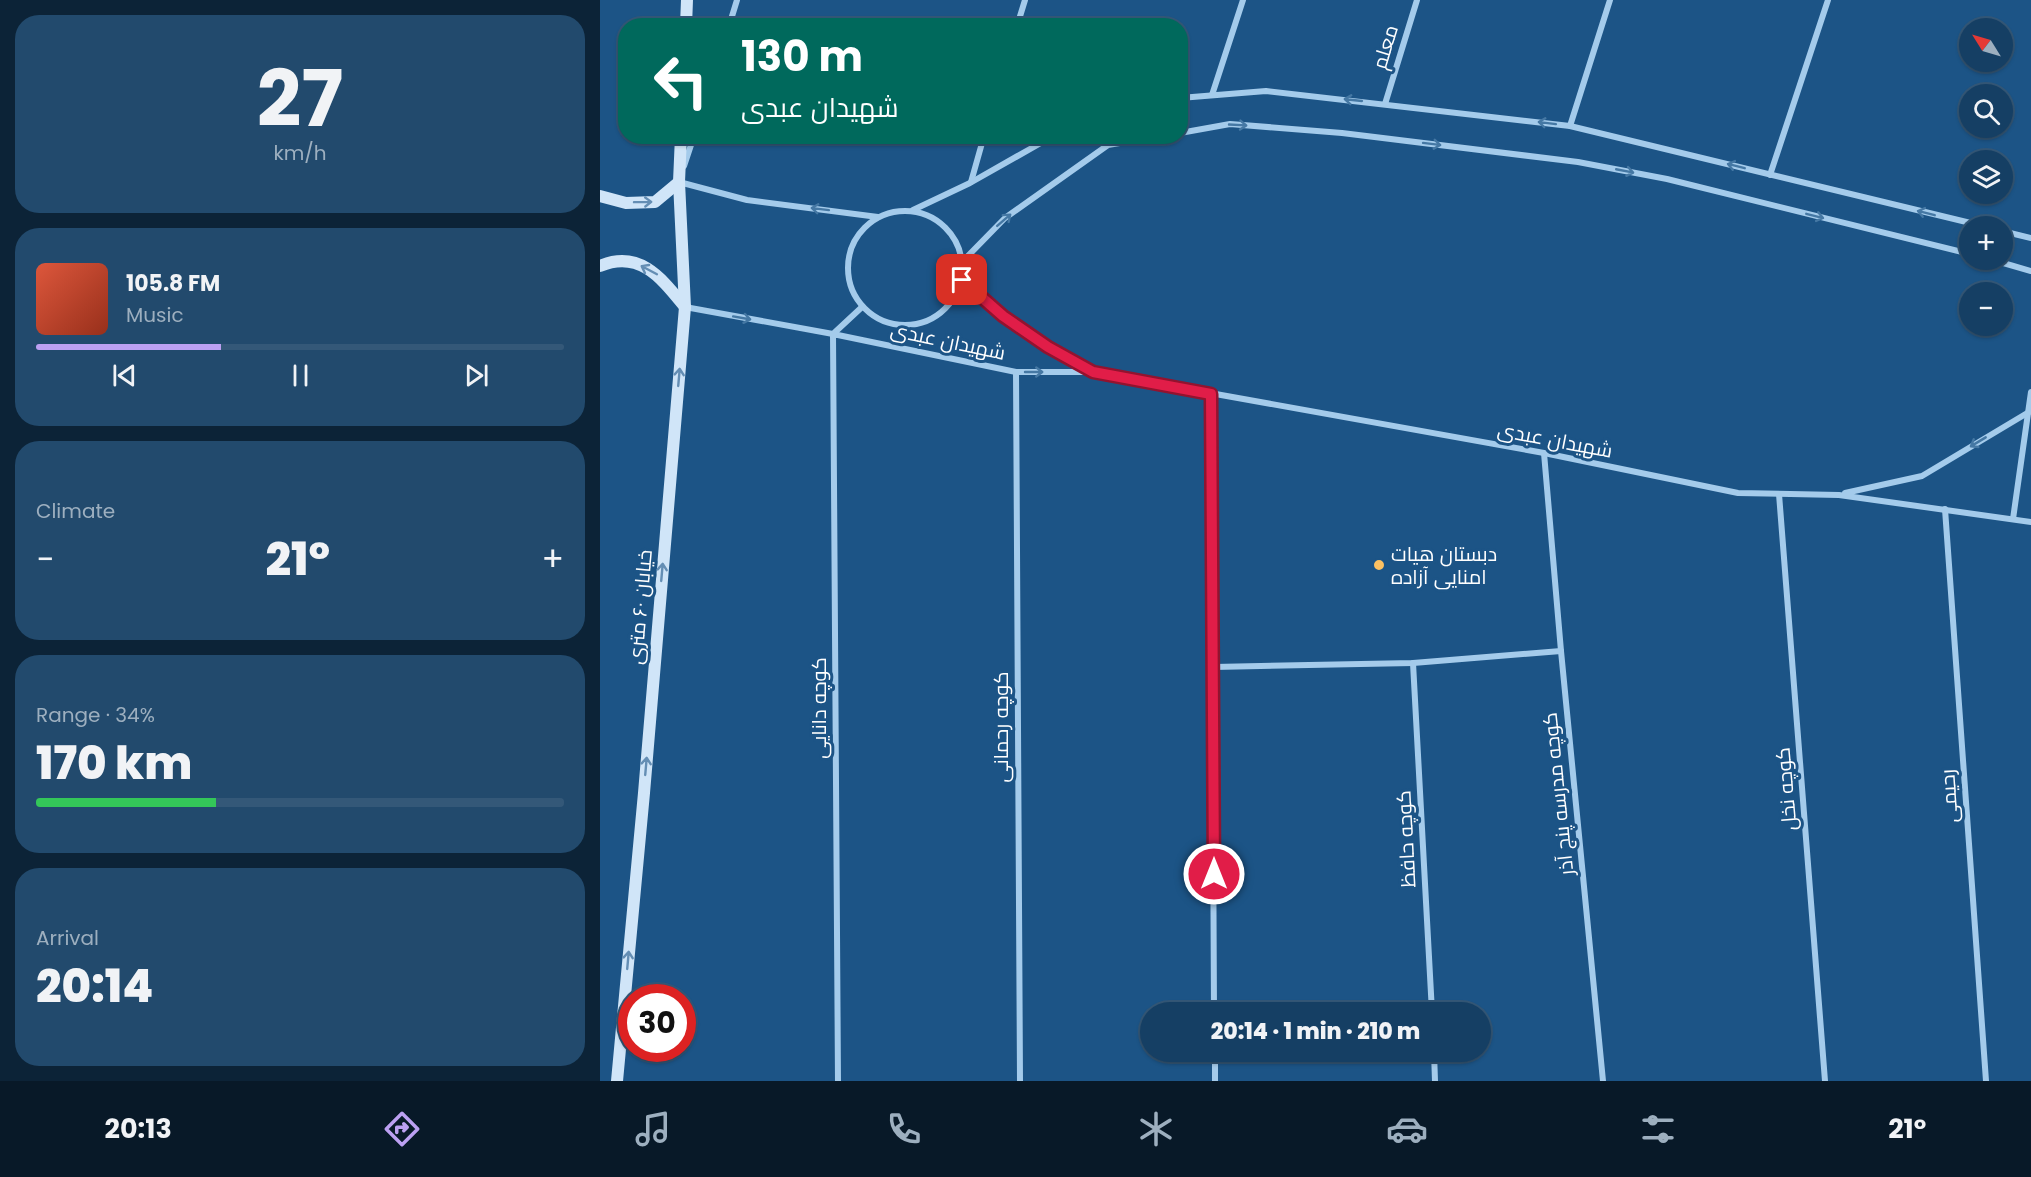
<!DOCTYPE html>
<html lang="en">
<head>
<meta charset="utf-8">
<style>
	body { margin:0; font-family:Poppins,Cairo,sans-serif; background:#224a6d; color:#f1f3f6; height:100vh; display:flex; flex-direction:column; font-size:22px; white-space:nowrap }
	* { box-sizing:border-box; margin:0 }
	p { font-size:20px; color:#9dafbf }
	.icon { flex:none; width:33px; height:33px; fill:none; stroke:currentColor; stroke-width:2; stroke-linecap:round; stroke-linejoin:round }
	.map { position:relative; flex:1; overflow:hidden }
	.details { display:flex; flex-direction:column; gap:15px; padding:15px; background:#0c2337; width:600px }
	.details>* { flex:none }
	.top-card { position:absolute; left:18px; top:18px; width:570px; height:126px; border-radius:24px; box-shadow:0 2px 4px #0004,0 0 0 2px #345878; background:#00695c; color:#fff; overflow:hidden }
	.needle { width:39px; rotate:307deg }
	.tools { position:absolute; left:1359px; top:18px; display:grid; gap:12px }
	.tools a { display:grid; place-items:center; width:54px; height:54px; border-radius:50%; background:#153f64; box-shadow:0 2px 4px #0004,0 0 0 2px #345878; font-size:30px }
	.speed { position:absolute; left:18px; top:984px; display:flex; gap:12px; font-size:30px; font-weight:700; text-align:center }
	.speed>* { display:grid; place-content:center; width:78px; height:78px; border-radius:50%; background:#153f64; box-shadow:0 2px 4px #0004,0 0 0 2px #345878; line-height:1 }
	.speed .limit { border:9px solid #d22; background:#fff; color:#111 }
	.pin { position:absolute; display:grid; place-items:center; width:51px; height:51px; color:#fff; margin:-26px; border-radius:12px; box-shadow:0 3px 9px #0006 }
	.me { position:absolute; width:66px; margin:-33px; rotate:0deg; stroke-linejoin:round; filter:drop-shadow(0 0 4px #0008) }
	.turn { display:flex; align-items:center; gap:21px; height:126px; padding:0 24px; font-size:27px }
	.turn .icon { width:78px; height:78px; stroke-width:2.5 }
	.turn b { display:block; font-size:42px; line-height:51px }
	.big { font-size:45px; font-weight:800; line-height:1.1 }
	.details .card { flex:1; display:flex; flex-direction:column; justify-content:center; gap:9px; min-width:0; padding:0 21px; border-radius:24px; background:#224a6d }
	.details .dial { align-items:center; gap:0 }
	.dial b { font-size:78px; line-height:1 }
	.song { display:flex; align-items:center; gap:18px }
	.cover { width:72px; height:72px; border-radius:9px; background:linear-gradient(135deg,hsl(10 70% 55%),hsl(10 70% 35%)) }
	.played { height:6px; border-radius:3px; background:linear-gradient(90deg,#bca0f2 35%,#345878 35%) }
	.keys { display:flex; justify-content:space-around; direction:ltr }
	.heat { display:flex; justify-content:space-between; align-items:center; font-size:33px; direction:ltr }
	.charge { height:9px; border-radius:4px; background:linear-gradient(90deg,#34c759 34%,#345878 0) }
	.trip { position:absolute; left:540px; top:1002px; width:351px; height:60px; border-radius:30px; background:#153f64; box-shadow:0 2px 4px #0004,0 0 0 2px #345878; font-weight:800; line-height:60px; text-align:center }
	.menu { display:flex; height:96px; justify-content:space-around; align-items:center; background:#081928; color:#9dafbf }
	.menu .icon { width:42px; height:42px }
	.menu .selected { color:#bca0f2 }
	.menu b { font-size:27px; color:#f1f3f6 }
	main { display:flex; flex:1; min-height:0 }
	.map>svg:first-child { display:block }
	.lines { fill:none; stroke-linecap:round; stroke-linejoin:round }
	.minor { stroke:#a4cbeb; stroke-width:6 }
	.secondary { stroke:#d0e5f8; stroke-width:12 }
	.oneway { stroke:#4578a4 }
	.oneway2 { stroke:#648eb4 }
	.route-casing { stroke:#92132f; stroke-width:15 }
	.route { stroke:#e11d48; stroke-width:10 }
	.poi-dot { fill:#fcc162; stroke:#1c5486; stroke-width:2 }
	.labels { text-anchor:middle; stroke-width:6; stroke-linejoin:round; paint-order:stroke }
	.street-label { font-size:20px; fill:#fff; stroke:#1c5486 }
	.poi-label { font-size:20px; fill:#fff; stroke:#1c5486; text-anchor:start }
</style>
</head>
<body>
<main>
<section class="details">
<div class="card dial"><b>27</b><p>km/h</p></div>
<div class="card">
<div class="song"><i class="cover"></i><div><b>105.8 FM</b><p>Music</p></div></div>
<div class="played"></div>
<div class="keys"><svg class="icon" aria-label="previous" viewBox="0 0 24 24"><path d="M18 5L8 12l10 7zM5 5v14"/></svg><svg class="icon" aria-label="pause" viewBox="0 0 24 24"><path d="M8 5v14M16 5v14"/></svg><svg class="icon" aria-label="next" viewBox="0 0 24 24"><path d="M6 5l10 7-10 7zM19 5v14"/></svg></div>
</div>
<div class="card"><p>Climate</p>
<div class="heat"><a>−</a><b class="big">21°</b><a>+</a></div>
</div>
<div class="card"><p>Range · 34%</p><b class="big">170 km</b><div class="charge"></div></div>
<div class="card"><p>Arrival</p><b class="big">20:14</b></div>
</section>
<div class="map">
<svg width="1431" height="1081" viewBox="0 0 1431 1081">
	<rect width="100%" height="100%" fill="#1c5486"/>
	<g class="lines">
		<g class="minor">
			<polyline points="129,26 137,0"/>
			<polyline points="417,26 425,0"/>
			<polyline points="612,95 643,0"/>
			<polyline points="580,98 666,91 970,126 1383,226"/>
			<polyline points="785,104 817,0"/>
			<polyline points="970,126 1010,0"/>
			<polyline points="580,133 630,124 742,133 978,162 1067,179 1370,254"/>
			<polyline points="84,166 94,136"/>
			<polyline points="1170,175 1228,0"/>
			<polyline points="79,182 147,200 278,217"/>
			<polyline points="371,182 384,136"/>
			<polyline points="313,210 370,183 453,136"/>
			<circle cx="305" cy="268" r="57"/>
			<polyline points="1402,231 1431,238"/>
			<polyline points="1393,260 1431,271"/>
			<polyline points="363,261 405,218 508,145 560,136"/>
			<polyline points="362,280 403,316 448,347 493,372"/>
			<polyline points="85,307 233,334 262,307"/>
			<polyline points="416,372 420,1081"/>
			<polyline points="611,394 614,1012"/>
			<polyline points="944,453 961,651"/>
			<polyline points="1245,493 1322,476 1429,412"/>
			<polyline points="1179,494 1225,1081"/>
			<polyline points="1345,509 1386,1081"/>
			<polyline points="1413,519 1431,392"/>
			<polyline points="813,663 832,1012"/>
			<polyline points="614,667 813,663 961,651 1003,1081"/>
			<polyline points="615,1052 615,1081"/>
			<polyline points="834,1052 835,1081"/>
			<polyline points="238,1081 233,334 416,372 493,372 944,453 1138,493 1239,495 1431,522"/>
		</g>
		<g class="secondary">
			<polyline points="86,26 87,0"/>
			<polyline points="0,196 26,203 55,202 79,182"/>
			<path d="M 0,266 C 40,249 62,279 85,307"/>
			<polyline points="17,1081 44,793 85,307 79,182 81,136"/>
		</g>
	</g>
	<defs><path id="oneway-shaft" d="M-6 0H5M1.5-3L5.5 0L1.5 3" fill="none" stroke-width="1.6" stroke-linecap="round" stroke-linejoin="round" transform="scale(1.5)"/></defs>
	<g class="oneway">
		<use href="#oneway-shaft" transform="translate(753 100) rotate(-174)"/>
		<use href="#oneway-shaft" transform="translate(947 123) rotate(-173)"/>
		<use href="#oneway-shaft" transform="translate(638 125) rotate(3)"/>
		<use href="#oneway-shaft" transform="translate(832 144) rotate(7)"/>
		<use href="#oneway-shaft" transform="translate(1136 166) rotate(-166)"/>
		<use href="#oneway-shaft" transform="translate(1025 171) rotate(11)"/>
		<use href="#oneway-shaft" transform="translate(220 209) rotate(-173)"/>
		<use href="#oneway-shaft" transform="translate(1326 213) rotate(-166)"/>
		<use href="#oneway-shaft" transform="translate(1215 216) rotate(14)"/>
		<use href="#oneway-shaft" transform="translate(404 220) rotate(-41)"/>
		<use href="#oneway-shaft" transform="translate(142 318) rotate(10)"/>
		<use href="#oneway-shaft" transform="translate(434 372)"/>
		<use href="#oneway-shaft" transform="translate(1378 442) rotate(149)"/>
	</g>
	<g class="oneway2">
		<use href="#oneway-shaft" transform="translate(43 202) rotate(-1)"/>
		<use href="#oneway-shaft" transform="translate(49 270) rotate(-152)"/>
		<use href="#oneway-shaft" transform="translate(79 377) rotate(-85)"/>
		<use href="#oneway-shaft" transform="translate(62 572) rotate(-85)"/>
		<use href="#oneway-shaft" transform="translate(46 766) rotate(-85)"/>
		<use href="#oneway-shaft" transform="translate(28 960) rotate(-85)"/>
	</g>
	<g class="lines">
		<defs>
			<polyline id="route" points="362,280 403,316 448,347 493,372 611,394 614,874"/>
		</defs>
		<use href="#route" class="route-casing"/>
		<use href="#route" class="route"/>
	</g>
	<circle class="poi-dot" cx="779" cy="565" r="6"/>
	<g class="labels">
		<g class="street-label">
			<text transform="translate(785 47) rotate(-73)" y="7">معلم</text>
			<text transform="translate(348 341) rotate(12)" y="7">شهیدان عبدی</text>
			<text transform="translate(955 440) rotate(11)" y="7">شهیدان عبدی</text>
			<text transform="translate(40 607) rotate(-85)" y="7">خیابان ۶۰ متری</text>
			<text transform="translate(219 708) rotate(-90)" y="7">کوچه دانایی</text>
			<text transform="translate(401 727) rotate(-90)" y="7">کوچه رحمانی</text>
			<text transform="translate(1186 789) rotate(-95)" y="7">کوچه نخل</text>
			<text transform="translate(958 794) rotate(-96)" y="7">کوچه مدرسه پنج آذر</text>
			<text transform="translate(1349 796) rotate(-94)" y="7">رحیمی</text>
			<text transform="translate(806 839) rotate(-93)" y="7">کوچه حافظ</text>
		</g>
		<g class="poi-label">
			<text x="791" y="561">دبستان هیات<tspan x="791" dy="23">امنایی آزاده</tspan></text>
		</g>
	</g>
</svg>
<div class="tools">
<a><svg class="needle" viewBox="-14 -14 28 28"><path d="M0-13l5 13h-10z" fill="#e53935"/><path d="M0 13l5-13h-10z" fill="#9dafbf"/></svg></a>
<a><svg class="icon" aria-label="search" viewBox="0 0 24 24"><circle cx="10" cy="10" r="6"/><path d="M15 15l6 6"/></svg></a>
<a><svg class="icon" aria-label="layers" viewBox="0 0 24 24"><path d="M12 4l9 5-9 5-9-5zM3 14l9 5 9-5"/></svg></a>
<a>+</a>
<a>−</a>
</div>
<div class="speed"><div class="limit">30</div></div>
<div class="pin" style="left:362px;top:280px;background:#d93025"><svg class="icon" aria-label="arrive" viewBox="0 0 24 24"><path d="M6 21V4h12l-3 4 3 4H6"/></svg></div>
<svg class="me" style="left:614px;top:874px" viewBox="-20 -20 40 40"><circle r="17" fill="#e11d48" stroke="#fff" stroke-width="3"/><path d="M0-11L8 9 0 5-8 9z" fill="#fff"/></svg>
<div class="trip">20:14 · 1 min · 210 m</div>
<div class="top-card">
<div class="turn"><svg class="icon" aria-label="left" viewBox="0 0 24 24"><path d="M17 20v-9H6M10 6l-5 5 5 5"/></svg><div><b>130 m</b>شهیدان عبدی</div></div>
</div>
</div>
</main>
<nav class="menu">
<b>20:13</b>
<svg class="icon selected" aria-label="directions" viewBox="0 0 24 24"><path d="M12 3l9 9-9 9-9-9zM9 14v-3h6M13 9l2 2-2 2"/></svg>
<svg class="icon" aria-label="music" viewBox="0 0 24 24"><path d="M9 18V5l10-2v13"/><circle cx="6" cy="18" r="3"/><circle cx="16" cy="16" r="3"/></svg>
<svg class="icon" aria-label="phone" viewBox="0 0 24 24"><path d="M5 4h4l2 5-3 2q2 4 5 5l2-3 5 2v4C11 20 4 13 5 4z"/></svg>
<svg class="icon" aria-label="climate" viewBox="0 0 24 24"><path d="M12 3v18M4 7l16 10M4 17L20 7"/></svg>
<svg class="icon" aria-label="car" viewBox="0 0 24 24"><path d="M5 17H2v-5l4-1 3-4h7l3 4 3 1v5h-3M9 17h6M6 11h13"/><circle cx="7" cy="17" r="2"/><circle cx="17" cy="17" r="2"/></svg>
<svg class="icon" aria-label="filters" viewBox="0 0 24 24"><path d="M4 7h16M4 17h16"/><circle cx="9" cy="7" r="2"/><circle cx="15" cy="17" r="2"/></svg>
<b>21°</b>
</nav>
</body>
</html>
